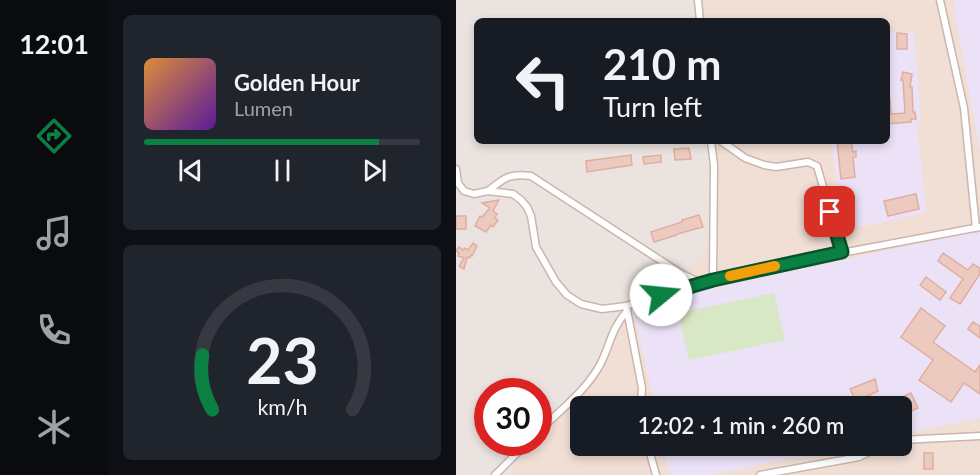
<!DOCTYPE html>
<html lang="en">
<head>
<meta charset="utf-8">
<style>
	body { margin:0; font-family:Lato,sans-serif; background:#20242c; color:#f1f3f6; height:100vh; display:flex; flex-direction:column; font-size:22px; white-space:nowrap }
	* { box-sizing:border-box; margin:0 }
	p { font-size:20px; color:#9ea1a6 }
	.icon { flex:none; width:33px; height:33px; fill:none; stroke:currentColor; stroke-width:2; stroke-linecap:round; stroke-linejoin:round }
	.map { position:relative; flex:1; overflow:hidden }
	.sheet { display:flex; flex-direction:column; gap:15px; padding:15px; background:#0d0f14; width:348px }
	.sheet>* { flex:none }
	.top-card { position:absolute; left:18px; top:18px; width:416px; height:126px; border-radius:9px; box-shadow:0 3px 9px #0003; background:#171b24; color:#f1f3f6; overflow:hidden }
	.speed { position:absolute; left:18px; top:378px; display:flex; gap:12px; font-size:30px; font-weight:700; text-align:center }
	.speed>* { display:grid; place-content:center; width:78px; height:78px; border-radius:50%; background:#171b24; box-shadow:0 3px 9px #0003; line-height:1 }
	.speed .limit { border:9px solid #d22; background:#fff; color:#111 }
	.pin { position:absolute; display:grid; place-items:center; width:51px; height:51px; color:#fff; margin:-26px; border-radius:12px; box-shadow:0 3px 9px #0006 }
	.me { position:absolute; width:66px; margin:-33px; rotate:73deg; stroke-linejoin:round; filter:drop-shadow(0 0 4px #0008) }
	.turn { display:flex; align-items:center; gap:21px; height:126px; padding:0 30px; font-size:27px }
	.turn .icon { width:78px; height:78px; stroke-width:2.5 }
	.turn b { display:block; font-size:42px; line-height:51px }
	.sheet .widget { flex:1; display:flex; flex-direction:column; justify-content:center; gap:9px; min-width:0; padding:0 21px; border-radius:9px; background:#20242c }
	.sheet .dial { align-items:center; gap:0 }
	.dial svg { height:156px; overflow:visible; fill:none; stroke:#363941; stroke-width:7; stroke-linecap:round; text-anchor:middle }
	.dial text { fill:#f1f3f6; stroke:none }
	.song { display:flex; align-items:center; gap:18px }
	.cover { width:72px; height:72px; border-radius:9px; background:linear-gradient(135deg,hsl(30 70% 55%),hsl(270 70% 35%)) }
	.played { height:6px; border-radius:3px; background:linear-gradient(90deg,#0b8043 85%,#363941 85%) }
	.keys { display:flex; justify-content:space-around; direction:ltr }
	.trip { position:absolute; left:114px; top:396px; width:342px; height:60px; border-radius:9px; background:#171b24; box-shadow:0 3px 9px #0003; font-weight:600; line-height:60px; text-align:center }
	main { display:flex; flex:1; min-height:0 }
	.dock { display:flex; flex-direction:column; width:108px; justify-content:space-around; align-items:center; background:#090b0e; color:#9ea1a6 }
	.dock .icon { width:42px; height:42px }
	.dock .selected { color:#0b8043 }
	.dock b { font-size:27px; color:#f1f3f6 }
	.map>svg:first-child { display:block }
	.residential { fill:#f1dfd5; fill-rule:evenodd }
	.industrial { fill:#ebe3df }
	.education { fill:#ece2f7 }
	.green { fill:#d8e7c5 }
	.building { fill:#edcac0; stroke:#dfaea1; stroke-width:1.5 }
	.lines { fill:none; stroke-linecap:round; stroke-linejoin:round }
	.minor-casing { stroke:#cbb5ad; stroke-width:9 }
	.minor { stroke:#fff; stroke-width:6 }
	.route-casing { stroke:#07532c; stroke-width:15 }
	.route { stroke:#0b8043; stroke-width:10 }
	.slow { stroke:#f59e0b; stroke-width:10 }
</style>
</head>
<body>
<main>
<nav class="dock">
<b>12:01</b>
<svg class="icon selected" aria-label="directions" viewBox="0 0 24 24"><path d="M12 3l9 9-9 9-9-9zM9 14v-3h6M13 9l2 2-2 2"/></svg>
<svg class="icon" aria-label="music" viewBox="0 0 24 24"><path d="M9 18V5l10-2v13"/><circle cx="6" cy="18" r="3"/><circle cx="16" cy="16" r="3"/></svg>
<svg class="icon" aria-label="phone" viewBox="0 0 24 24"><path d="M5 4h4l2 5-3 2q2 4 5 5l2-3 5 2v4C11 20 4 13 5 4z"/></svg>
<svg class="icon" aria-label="climate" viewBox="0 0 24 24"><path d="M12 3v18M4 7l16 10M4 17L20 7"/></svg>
</nav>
<section class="sheet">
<div class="widget">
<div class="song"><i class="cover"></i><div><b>Golden Hour</b><p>Lumen</p></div></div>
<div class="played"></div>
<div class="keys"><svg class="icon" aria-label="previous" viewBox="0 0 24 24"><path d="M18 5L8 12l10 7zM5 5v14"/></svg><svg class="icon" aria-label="pause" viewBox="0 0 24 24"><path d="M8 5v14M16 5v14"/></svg><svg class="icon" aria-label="next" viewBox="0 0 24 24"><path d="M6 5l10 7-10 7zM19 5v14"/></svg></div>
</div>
<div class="widget dial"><svg viewBox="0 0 100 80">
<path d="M14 69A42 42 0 1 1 86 69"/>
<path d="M14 69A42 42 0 0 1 9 41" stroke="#0b8043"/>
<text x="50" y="56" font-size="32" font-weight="700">23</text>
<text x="50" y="72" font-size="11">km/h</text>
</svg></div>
</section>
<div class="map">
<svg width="524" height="475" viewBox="0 0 524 475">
	<rect width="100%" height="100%" fill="#faefe6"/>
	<path class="residential" d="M 249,0 L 524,0 L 524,475 L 53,475 L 122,397 L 164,330 L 213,282 L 243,259 L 259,236 L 251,141 L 430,141 L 430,21 L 248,21 L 245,2 ZM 124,406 L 446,406 L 446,446 L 124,446 Z"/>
	<polygon class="industrial" points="0,0 249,0 245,2 248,21 21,21 21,141 251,141 259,236 243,259 213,282 164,330 122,397 83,442 82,392 32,392 32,442 82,443 53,475 0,475"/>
	<g class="education">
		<polygon points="497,0 524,0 524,149 511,79"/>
		<polygon points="458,32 465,122 461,123 470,213 384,231 376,141 430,141 431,33"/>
		<polygon points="524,230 524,418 446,434 446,406 199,406 176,306"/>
		<polygon points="207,446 392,446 255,475 214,475"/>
	</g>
	<polygon class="green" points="318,293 329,340 233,360 222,313"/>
	<g class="building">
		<polygon points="441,33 451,34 451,49 441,49"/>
		<polygon points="447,72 456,74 454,87 456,87 457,112 459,112 460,119 455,119 455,122 430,124 430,99 434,99 435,114 449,113 447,80 445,80"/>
		<polygon points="381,141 395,141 397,152 400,151 400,157 397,157 399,177 385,179"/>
		<polygon points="233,148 235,159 219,160 218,149"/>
		<polygon points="175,155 176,165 131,172 130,161"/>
		<polygon points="205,155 205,162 188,164 187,157"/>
		<polygon points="460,194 463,209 432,216 428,201"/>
		<polygon points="43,200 37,211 41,214 39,218 42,220 37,227 35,225 30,232 19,226 24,216 26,217 34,208 26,203"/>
		<polygon points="366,202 369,211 365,211 365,214 357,215 357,213 353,213 352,203"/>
		<polygon points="243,215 247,227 221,234 221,235 198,242 195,232 226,222 226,220"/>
		<rect x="0" y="216" width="10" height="13"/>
		<polygon points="17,243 21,246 16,256 15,255 13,258 11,257 8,269 3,266 8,258 2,256 3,253 0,251 3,247 7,250 9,248 12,250"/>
		<polygon points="487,253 512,270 517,264 524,268 524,274 504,304 494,298 507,279 482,261"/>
		<polygon points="470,277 490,292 484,300 464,285"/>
		<polygon points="465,308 489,326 477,342 519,372 524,365 524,394 508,383 495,402 463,380 477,360 445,337"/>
		<polygon points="517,322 524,326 524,338 512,329"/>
		<polygon points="419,379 422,391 400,401 394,389"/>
		<polygon points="455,393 462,408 453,412 446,397"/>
		<rect x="468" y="453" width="9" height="16"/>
	</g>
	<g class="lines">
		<defs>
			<g id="minor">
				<polyline points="242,0 244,21"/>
				<polyline points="484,0 508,108 520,228"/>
				<polyline points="255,141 258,165 257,280"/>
				<polyline points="265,141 289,158 308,165 320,167 352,162 361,166 386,252"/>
				<polyline points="0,169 2,183 8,191 18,194 32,191 57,194 65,200 71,207 75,216 80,247 100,282 111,295 125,304 146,309 170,306 222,289 337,262 524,227"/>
				<path d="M 32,191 C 48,178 53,173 75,176 L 224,273 L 245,283"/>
				<polyline points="171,310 186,388 185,406"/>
				<path d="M 82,432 C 102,412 126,394 141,370 C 154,350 153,331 171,311"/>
				<polyline points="446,440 524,436"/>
				<polyline points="192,446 200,475"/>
				<polyline points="39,475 72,442"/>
				<polyline points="304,475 403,457 424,446"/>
			</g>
		</defs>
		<use href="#minor" class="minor-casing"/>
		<use href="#minor" class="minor"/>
	</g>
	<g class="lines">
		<defs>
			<polyline id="route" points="205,295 257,280 386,252 374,212"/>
		</defs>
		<use href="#route" class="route-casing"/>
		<use href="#route" class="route"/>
		<polyline class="slow" points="274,276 319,266"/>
	</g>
</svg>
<div class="speed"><div class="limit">30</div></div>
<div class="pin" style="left:374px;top:212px;background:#d93025"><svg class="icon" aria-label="arrive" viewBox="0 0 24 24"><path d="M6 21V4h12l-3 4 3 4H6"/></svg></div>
<svg class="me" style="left:205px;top:295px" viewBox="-20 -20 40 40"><circle r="19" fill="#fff"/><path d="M0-13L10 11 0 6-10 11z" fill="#0b8043"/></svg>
<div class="trip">12:02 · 1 min · 260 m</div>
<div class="top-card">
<div class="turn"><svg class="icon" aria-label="left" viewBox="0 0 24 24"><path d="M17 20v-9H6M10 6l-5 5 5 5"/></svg><div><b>210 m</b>Turn left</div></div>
</div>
</div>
</main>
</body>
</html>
